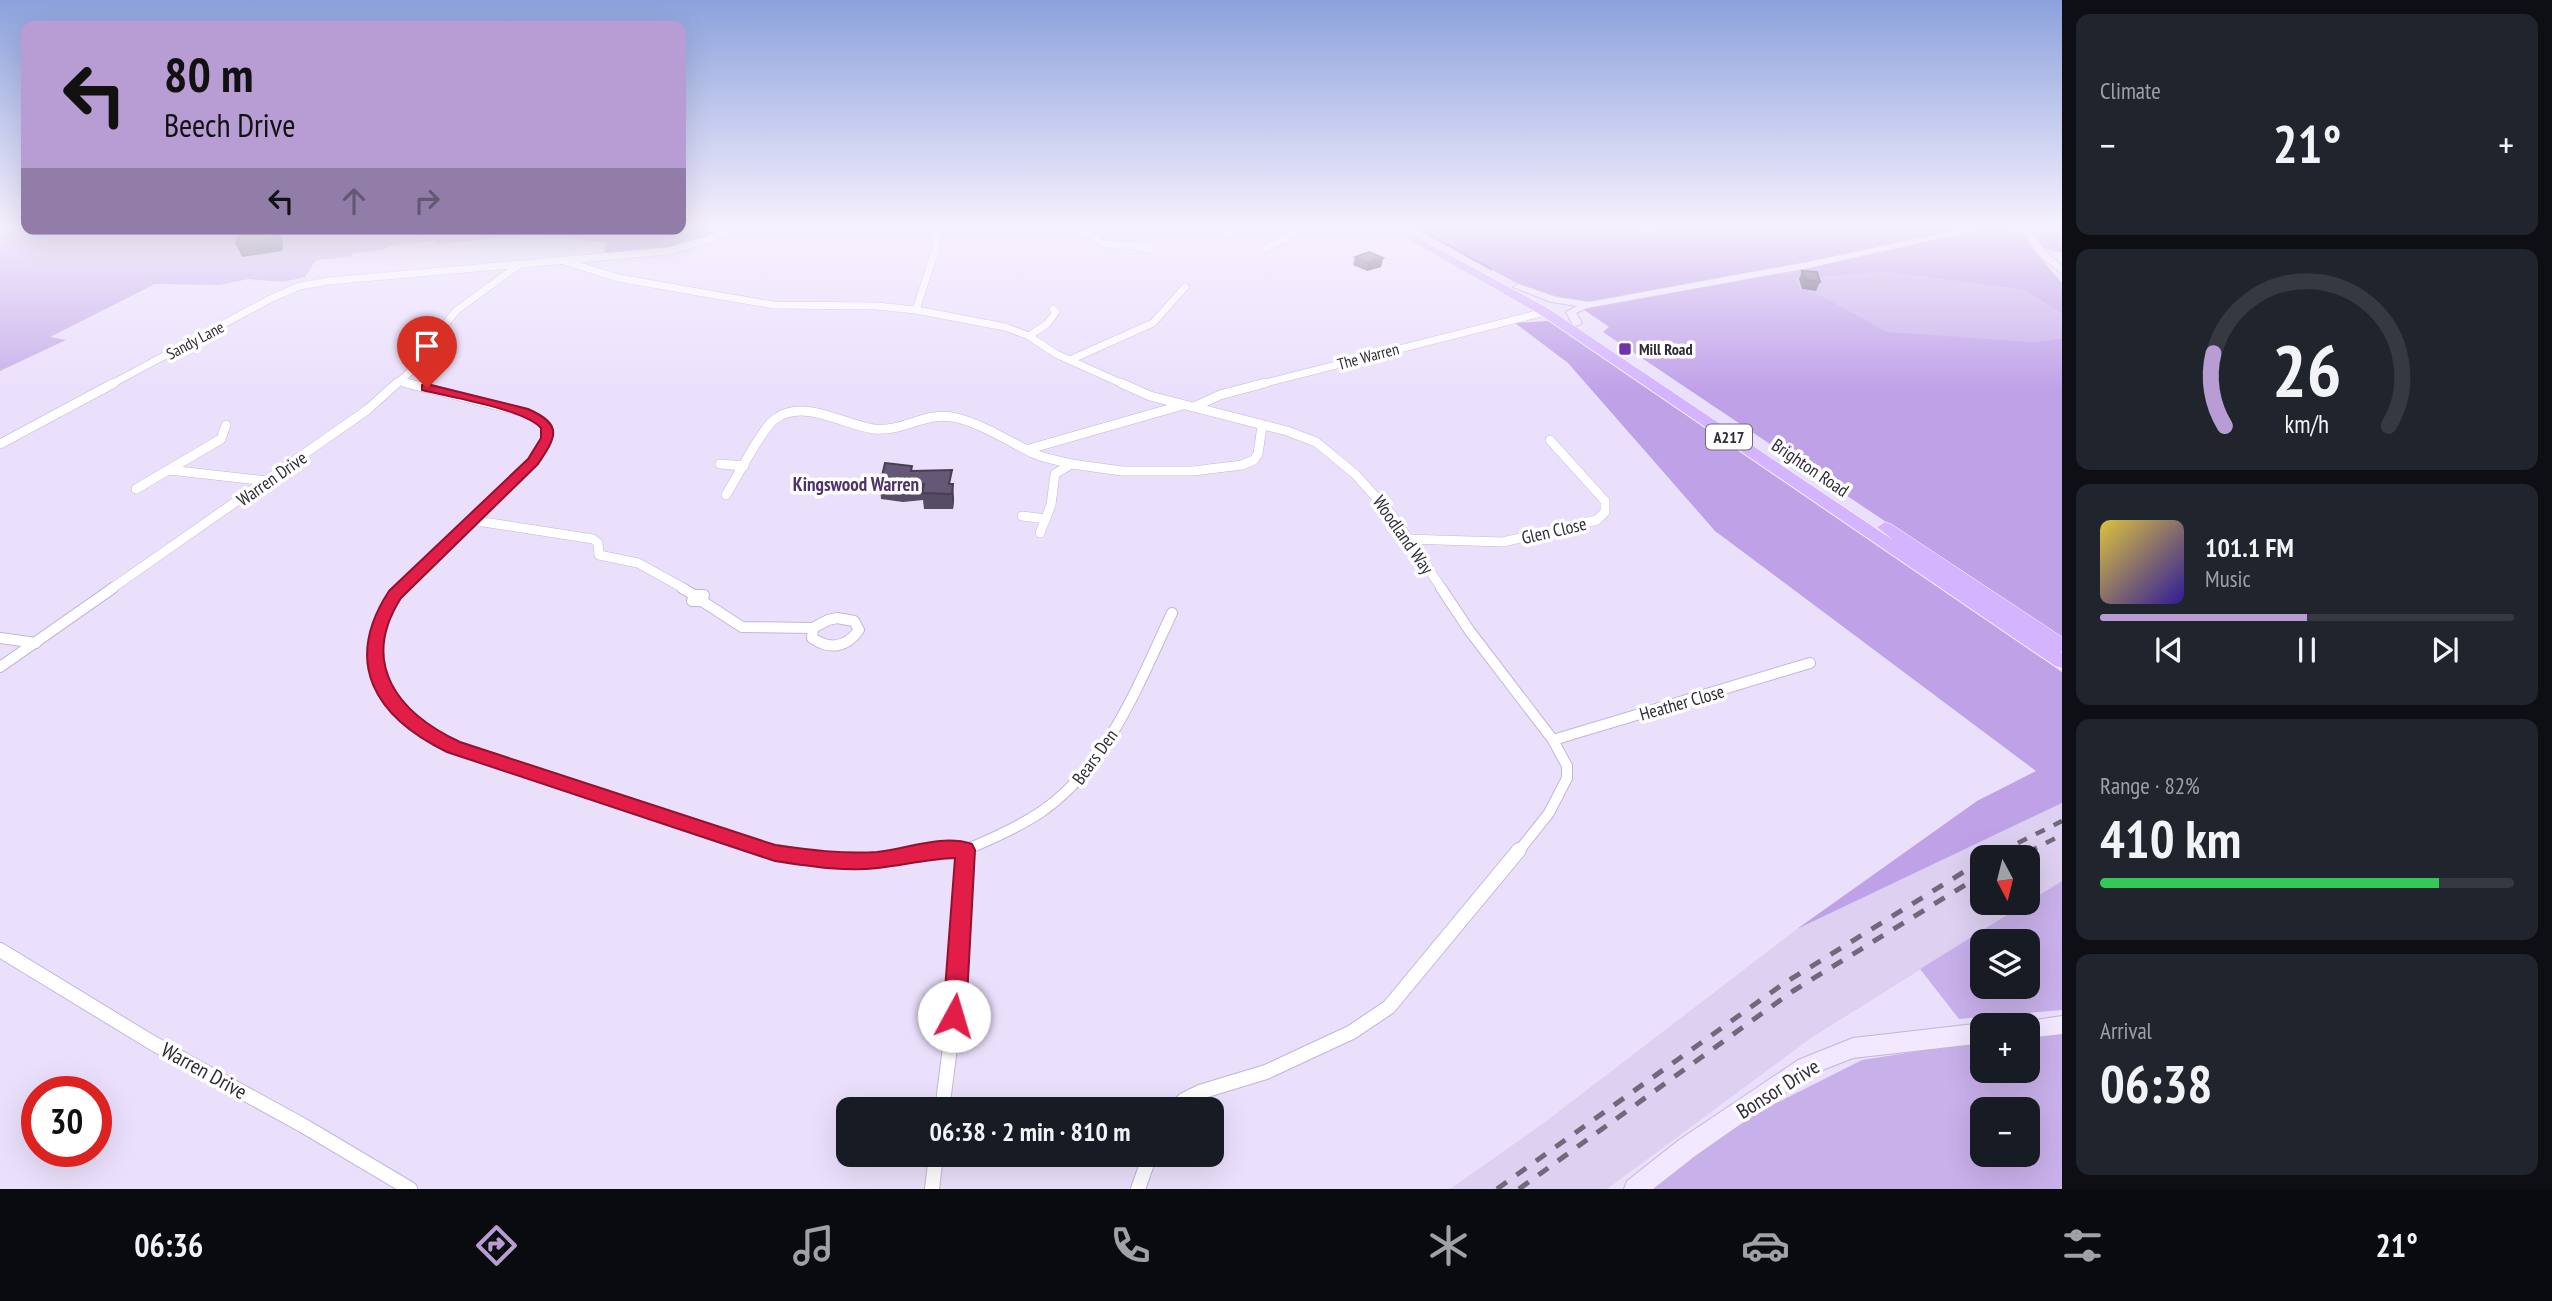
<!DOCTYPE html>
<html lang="en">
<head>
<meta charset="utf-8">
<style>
	body { margin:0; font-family:"PT Sans Narrow",sans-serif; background:#20242c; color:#f1f3f6; height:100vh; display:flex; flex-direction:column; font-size:26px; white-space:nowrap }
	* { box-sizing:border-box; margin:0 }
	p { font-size:23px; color:#9ea1a6 }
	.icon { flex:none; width:38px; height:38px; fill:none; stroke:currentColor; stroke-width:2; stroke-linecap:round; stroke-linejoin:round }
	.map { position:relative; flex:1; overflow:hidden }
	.drawer { display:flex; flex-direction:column; gap:14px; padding:14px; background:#0d0f14; width:490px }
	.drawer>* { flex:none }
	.hud { position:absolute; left:21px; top:21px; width:665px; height:214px; border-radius:14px; box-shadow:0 7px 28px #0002; background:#b79dd3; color:#111; overflow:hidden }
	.needle { width:46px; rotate:173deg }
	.tools { position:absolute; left:1970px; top:845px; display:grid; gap:14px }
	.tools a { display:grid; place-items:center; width:70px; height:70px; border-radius:14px; background:#171b24; box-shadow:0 7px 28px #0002; font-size:35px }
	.speed { position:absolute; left:21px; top:1076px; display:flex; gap:14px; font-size:35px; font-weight:700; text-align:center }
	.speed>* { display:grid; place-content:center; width:91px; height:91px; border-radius:50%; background:#171b24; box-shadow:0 7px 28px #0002; line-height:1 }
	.speed .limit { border:10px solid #d22; background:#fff; color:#111 }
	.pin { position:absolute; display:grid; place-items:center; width:60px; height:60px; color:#fff; margin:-72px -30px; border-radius:50% 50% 50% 0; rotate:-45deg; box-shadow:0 0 7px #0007 }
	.pin .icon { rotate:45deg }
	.me { position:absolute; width:77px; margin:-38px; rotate:6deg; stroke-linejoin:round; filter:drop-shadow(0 0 5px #0008) }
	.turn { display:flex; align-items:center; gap:24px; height:147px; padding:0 28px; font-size:32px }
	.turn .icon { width:91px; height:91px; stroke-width:2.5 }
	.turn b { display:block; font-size:49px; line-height:60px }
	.lanes { display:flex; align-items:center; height:66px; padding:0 28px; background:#0003; justify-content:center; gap:35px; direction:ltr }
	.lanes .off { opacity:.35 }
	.big { font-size:52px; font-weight:700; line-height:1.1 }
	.drawer .card { flex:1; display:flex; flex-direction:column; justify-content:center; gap:10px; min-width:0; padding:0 24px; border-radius:14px; background:#20242c }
	.drawer .dial { align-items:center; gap:0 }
	.dial svg { height:182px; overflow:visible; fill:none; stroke:#363941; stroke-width:7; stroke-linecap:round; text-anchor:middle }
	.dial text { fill:#f1f3f6; stroke:none }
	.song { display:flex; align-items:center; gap:21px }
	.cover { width:84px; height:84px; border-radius:10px; background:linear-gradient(135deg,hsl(50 70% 55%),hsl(250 70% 35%)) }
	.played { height:7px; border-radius:4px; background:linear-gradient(90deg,#b79dd3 50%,#363941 50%) }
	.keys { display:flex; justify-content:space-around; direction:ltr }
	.heat { display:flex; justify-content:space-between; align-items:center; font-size:38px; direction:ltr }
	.charge { height:10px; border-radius:5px; background:linear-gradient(90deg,#34c759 82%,#363941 0) }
	.trip { position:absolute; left:836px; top:1097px; width:388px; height:70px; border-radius:14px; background:#171b24; box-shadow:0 7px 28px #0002; font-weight:700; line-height:70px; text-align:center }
	.tab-bar { display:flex; height:112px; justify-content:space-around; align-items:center; background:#090b0e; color:#9ea1a6 }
	.tab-bar .icon { width:49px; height:49px }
	.tab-bar .current { color:#b79dd3 }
	.tab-bar b { font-size:32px; color:#f1f3f6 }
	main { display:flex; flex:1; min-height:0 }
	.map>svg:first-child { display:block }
	.built { fill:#ddd0f1 }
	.green { fill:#c8b0ea; fill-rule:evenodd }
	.forest { fill:#bfa1e8 }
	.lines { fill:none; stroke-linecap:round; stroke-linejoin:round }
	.stream { stroke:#a284c9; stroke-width:2.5 }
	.street-far3-casing { stroke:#c3b5d8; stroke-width:8 }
	.street-far2-casing { stroke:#c3b5d8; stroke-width:10 }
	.street-far1-casing { stroke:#c3b5d8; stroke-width:12 }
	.street-casing { stroke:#c3b5d8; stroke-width:16 }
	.secondary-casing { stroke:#c3b5d8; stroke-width:2 }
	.highway-casing { stroke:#fff; stroke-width:1 }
	.street-far3 { stroke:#fff; stroke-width:7 }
	.street-far2 { stroke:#fff; stroke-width:9 }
	.street-far1 { stroke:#fff; stroke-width:10 }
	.street { stroke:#fff; stroke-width:14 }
	.secondary { fill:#f2e8ff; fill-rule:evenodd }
	.highway { fill:#d4b4ff; fill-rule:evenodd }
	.rail-far1 { stroke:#70687b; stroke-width:4.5; stroke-dasharray:10 10; stroke-linecap:butt }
	.rail { stroke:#70687b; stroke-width:5; stroke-dasharray:12 12; stroke-linecap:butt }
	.wall { fill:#574c66 }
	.shaded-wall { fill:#473e53 }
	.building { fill:#655877; stroke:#473e53; stroke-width:2 }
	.route { fill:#e11d48; stroke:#92132f; stroke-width:2 }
	.poi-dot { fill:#7033a9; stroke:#fff; stroke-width:2.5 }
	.labels { text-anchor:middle; stroke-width:7; stroke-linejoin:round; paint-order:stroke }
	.far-street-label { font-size:16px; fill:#302b38; stroke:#fff }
	.far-poi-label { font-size:16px; font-weight:bold; fill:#302b38; stroke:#fff; text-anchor:start }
	.shield { fill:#fff; stroke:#6e6b74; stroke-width:2 }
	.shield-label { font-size:16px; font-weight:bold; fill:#302b38 }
	.street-label { font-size:18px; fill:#302b38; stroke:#fff }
	.neighbourhood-label { font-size:19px; font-weight:bold; fill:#4e336d; stroke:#fff }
	.near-street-label { font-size:21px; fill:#302b38; stroke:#fff }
</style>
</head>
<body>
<main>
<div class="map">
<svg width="2062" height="1189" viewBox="0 0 2062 1189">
	<rect width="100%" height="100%" fill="#ebe0fc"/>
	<polygon class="built" points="2062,803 2062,881 2028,902 2028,858 1983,858 1983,903 2027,903 1811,1038 1607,1189 1450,1189 1541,1125 1797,929"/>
	<g class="green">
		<path d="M 26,229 L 670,229 C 631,256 571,234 527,235 C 496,235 465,241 435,244 L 437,241 L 388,246 L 385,249 L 353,253 L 351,257 L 316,260 L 305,277 L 283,282 L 248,279 L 220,285 L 155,284 L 50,337 L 66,340 L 0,371 L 0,231 Z"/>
		<polygon points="1884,272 2024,290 2062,314 2062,338 2034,342 1887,333 1818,294 1799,289 1796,279"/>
		<path d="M 2062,881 L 2062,1010 L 1959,1019 L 1920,969 ZM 1983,942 L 2028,942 L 2028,987 L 1983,987 Z"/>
		<path d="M 2062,1033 L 2062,1189 L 1635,1189 L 1687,1148 L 1862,1060 L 1983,1041 L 1983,1071 L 2028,1071 L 2028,1036 ZM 1983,1110 L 2028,1110 L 2028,1155 L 1983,1155 Z"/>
	</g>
	<g class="forest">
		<polygon points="0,225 26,225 26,229 84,229 0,240"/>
		<path d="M 681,225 L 731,225 L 692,246 L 604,257 L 606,241 C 623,241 637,242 654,238 C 664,236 669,229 681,229 Z"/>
		<polygon points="1408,225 1626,225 1660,235 1654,225 1994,225 1991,226 2026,233 2062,231 2062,253 2038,247 2028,237 2036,253 2062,283 2062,314 2024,290 1884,272 1796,279 1800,289 1818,294 1887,332 2034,342 2062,338 2062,640 1603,332 1609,327 1583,309 1587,304 1526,288"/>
		<polygon points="405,229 479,229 527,235 435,244 437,241 407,235 403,231"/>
		<polygon points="1548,321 2062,672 2062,803 1797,929 1977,801 2036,771 1715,531 1568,363 1515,323"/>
	</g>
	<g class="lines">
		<polyline class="stream" points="1428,234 1491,269"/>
		<defs>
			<g id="street-far3">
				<polyline points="1062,225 1065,229 1084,230 1104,225"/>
				<polyline points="1126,225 1180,225"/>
				<polyline points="1219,225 1229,234"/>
				<polyline points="1084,230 1103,244 1139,246 1150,249"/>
				<polyline points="1266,248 1295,233 1304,225"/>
				<polyline points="564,261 618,278 773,305 876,306 916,310 1005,327 1029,336 1056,354 1125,385"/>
				<polyline points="916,310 936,248 936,238 925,225"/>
				<polyline points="1029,336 1047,324 1056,312 1053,309"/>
				<polyline points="1070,360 1153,323 1185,287"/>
				<polyline points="402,382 413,385"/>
				<polyline points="110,385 272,298 300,286 329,281 668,251 710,239 731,225"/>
				<polyline points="395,385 429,355 447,322 457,310 519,265"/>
				<polyline points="1258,385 1545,312"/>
			</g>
			<g id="street-far2">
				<polyline points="1121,383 1150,396 1287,431 1316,442 1355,474 1392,515 1442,589"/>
				<polyline points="1194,407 1220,395 1265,383"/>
				<polyline points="0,444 114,383"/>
				<polyline points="1029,449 1183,405"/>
				<polyline points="720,464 744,466"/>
				<polyline points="169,470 268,481"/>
				<polyline points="136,489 221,439 226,425"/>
				<path d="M 726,495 C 736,479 762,428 775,419 C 804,398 844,425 874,429 C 904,432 927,410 957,418 C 985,425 1009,442 1035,454 C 1046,459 1059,460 1071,464"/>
				<polyline points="1022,516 1046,519"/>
				<polyline points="471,520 593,539 598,543 599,555 638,563 685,589"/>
				<polyline points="1040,533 1051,505 1055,474 1071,464 1122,471 1193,471 1242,465 1254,460 1258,454 1262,426"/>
				<polyline points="1406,539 1503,542 1597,520 1605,512 1605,501 1550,440"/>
				<polyline points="111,589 367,410 397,383"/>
				<polyline points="401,589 533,461 547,438 547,428 539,419 524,412 406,383"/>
			</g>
			<g id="street-far1">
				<path d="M 403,588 C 391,599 383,614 379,630 C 364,688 408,722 454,747 L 772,852"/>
				<polyline points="682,588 694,595"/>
				<polyline points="1441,588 1469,630 1553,740 1567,766 1567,778 1549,813 1518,852"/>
				<polygon points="694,595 704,595 702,601 692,601"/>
				<polyline points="702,601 742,627 813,628"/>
				<path d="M 837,618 L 854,621 L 859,630 C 846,648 830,650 812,638 L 813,628 L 828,620 Z"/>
				<polyline points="0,638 36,643"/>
				<polyline points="0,667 113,588"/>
				<polyline points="1553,740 1810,663"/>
				<path d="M 965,850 C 992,839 1017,828 1041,812 C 1108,766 1139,683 1172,613"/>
				<polyline points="923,852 965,850 965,852"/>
			</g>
			<g id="street">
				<polyline points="766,850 823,860 877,860 950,850"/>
				<polyline points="0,950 151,1042 304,1126 410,1189"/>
				<polyline points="942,1110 957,993 965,850"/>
				<polyline points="1174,1110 1184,1100 1200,1092 1266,1072 1352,1032 1389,1007 1519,850"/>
				<polyline points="932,1189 936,1155"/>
				<polyline points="1138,1189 1150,1155"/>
			</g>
			<g id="secondary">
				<polygon points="1983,225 1998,225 1808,268 1587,308 1576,313 1582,323 1577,326 1573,325 1566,312 1577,306 1551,302 1513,287 1518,284 1556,297 1589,302 1808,262"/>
				<polygon points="2017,225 2025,225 2046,252 2062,266 2062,274 2040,256"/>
				<polygon points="2029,225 2044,225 2062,228 2062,234"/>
				<polygon points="2062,1016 2062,1034 2028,1038 2028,1026 2019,1026 2021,1022"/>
				<polygon points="1983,1023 1988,1026 1983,1026 1983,1043 1853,1058 1812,1074 1695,1156 1653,1189 1624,1189 1627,1181 1679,1140 1798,1060 1853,1038"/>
			</g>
			<polygon id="highway" points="1383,225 1395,225 1549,309 1893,540 1877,527 1885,522 1891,524 2062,637 2062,652 2060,651 2062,653 2062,668 2055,666 1541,315"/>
		</defs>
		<use href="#street-far3" class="street-far3-casing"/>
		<use href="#street-far2" class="street-far2-casing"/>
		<use href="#street-far1" class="street-far1-casing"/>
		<use href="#street" class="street-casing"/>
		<use href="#secondary" class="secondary-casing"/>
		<use href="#highway" class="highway-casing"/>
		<use href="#street-far3" class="street-far3"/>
		<use href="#street-far2" class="street-far2"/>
		<use href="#street-far1" class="street-far1"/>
		<use href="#street" class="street"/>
		<use href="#secondary" class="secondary"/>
		<use href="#highway" class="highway"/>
		<g class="rail-far1">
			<polyline points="2000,852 2062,821"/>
			<polyline points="2028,852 2062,835"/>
		</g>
		<g class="rail">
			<polyline points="1988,858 2003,850"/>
			<polyline points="2016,858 2031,850"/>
			<polyline points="1497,1189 1783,984 1983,860"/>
			<polyline points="1519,1189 1793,991 1983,874"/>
		</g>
	</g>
	<g class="wall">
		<polygon points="1355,257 1383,258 1381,267 1367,271 1353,265"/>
		<polygon points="1802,271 1820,282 1816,291 1802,289 1799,279"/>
		<polygon points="912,466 912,471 952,484 954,500 953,509 924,509 923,500 903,502 881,499 880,484"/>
	</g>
	<g class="shaded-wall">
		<polygon points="278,229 283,242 282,251 242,257 236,244"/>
		<polygon points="1383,258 1381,267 1367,271 1368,263"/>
		<polygon points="953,484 954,500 953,509 952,494"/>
	</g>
	<g class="building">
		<polygon points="277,229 277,238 236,244 239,234"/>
		<polygon points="1369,252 1383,258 1368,263 1355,257"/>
		<polygon points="1802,271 1817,272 1820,282 1806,280"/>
		<polygon points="885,463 912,466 911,471 952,470 949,484 953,484 952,494 922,493 924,484 902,486 880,484"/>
	</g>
	<linearGradient id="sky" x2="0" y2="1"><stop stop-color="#8ca1dc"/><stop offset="0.58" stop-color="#f6f1fe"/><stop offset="1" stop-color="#f6f1fe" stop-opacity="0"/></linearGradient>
	<rect width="2062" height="391" fill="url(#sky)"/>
	<path class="route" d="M 427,384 L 528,409 C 564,425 556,437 538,464 L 401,598 C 359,664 398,713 460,742 L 775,845 C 809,850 842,854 877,852 C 907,849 942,834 972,844 L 975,850 L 966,1016 L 962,1024 L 954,1027 L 946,1024 L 943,1016 L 955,858 C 928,859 904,865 878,868 C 844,872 809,866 775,861 L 447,752 C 375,717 342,663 389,591 L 528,459 L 541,438 L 541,428 C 524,409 449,397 422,390 L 422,385 Z"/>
	<rect class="poi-dot" x="1618" y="342" width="14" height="14" rx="3.5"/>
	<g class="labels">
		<g class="far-street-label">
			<text transform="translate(195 340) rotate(-28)" y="6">Sandy Lane</text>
			<text transform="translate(1368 356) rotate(-15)" y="6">The Warren</text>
		</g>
		<g class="far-poi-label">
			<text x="1639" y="355">Mill Road</text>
		</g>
		<rect class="shield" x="1706" y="424.5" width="46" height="25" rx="5"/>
		<g class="shield-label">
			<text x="1729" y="443">A217</text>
		</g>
		<g class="street-label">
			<text transform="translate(1810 468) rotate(34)" y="6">Brighton Road</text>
			<text transform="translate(272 479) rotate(-35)" y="6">Warren Drive</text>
			<text transform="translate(1554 531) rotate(-13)" y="6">Glen Close</text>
			<text transform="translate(1403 535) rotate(55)" y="6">Woodland Way</text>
			<text transform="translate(1682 703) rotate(-16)" y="6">Heather Close</text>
			<text transform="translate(1095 757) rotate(-54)" y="6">Bears Den</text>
		</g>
		<g class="neighbourhood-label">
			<text x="856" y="491">Kingswood Warren</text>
		</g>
		<g class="near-street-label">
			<text transform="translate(204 1071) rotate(29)" y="7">Warren Drive</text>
			<text transform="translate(1778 1089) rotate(-32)" y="7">Bonsor Drive</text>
		</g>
	</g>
</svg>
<div class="tools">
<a><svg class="needle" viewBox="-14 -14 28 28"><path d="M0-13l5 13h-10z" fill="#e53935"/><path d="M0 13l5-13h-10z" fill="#9ea1a6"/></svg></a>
<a><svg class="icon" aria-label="layers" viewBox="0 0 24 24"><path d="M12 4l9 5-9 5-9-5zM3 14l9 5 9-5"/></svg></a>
<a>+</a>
<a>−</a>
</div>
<div class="speed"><div class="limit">30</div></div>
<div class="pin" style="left:427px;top:388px;background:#d93025"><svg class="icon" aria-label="arrive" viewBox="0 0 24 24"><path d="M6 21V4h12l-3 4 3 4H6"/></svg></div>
<svg class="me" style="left:954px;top:1016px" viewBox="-20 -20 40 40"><circle r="19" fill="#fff"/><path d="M0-13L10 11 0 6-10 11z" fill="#e11d48"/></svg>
<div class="trip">06:38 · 2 min · 810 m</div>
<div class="hud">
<div class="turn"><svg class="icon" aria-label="left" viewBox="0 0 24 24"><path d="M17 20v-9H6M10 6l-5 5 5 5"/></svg><div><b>80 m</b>Beech Drive</div></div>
<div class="lanes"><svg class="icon" aria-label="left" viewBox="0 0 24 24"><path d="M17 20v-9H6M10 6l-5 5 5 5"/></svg><svg class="icon off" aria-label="ahead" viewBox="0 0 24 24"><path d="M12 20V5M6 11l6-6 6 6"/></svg><svg class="icon off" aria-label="right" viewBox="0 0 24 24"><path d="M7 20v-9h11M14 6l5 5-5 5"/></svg></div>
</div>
</div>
<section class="drawer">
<div class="card"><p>Climate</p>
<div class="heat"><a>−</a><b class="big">21°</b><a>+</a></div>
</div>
<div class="card dial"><svg viewBox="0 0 100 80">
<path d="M14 69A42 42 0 1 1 86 69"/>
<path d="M14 69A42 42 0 0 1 9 37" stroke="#b79dd3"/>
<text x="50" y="56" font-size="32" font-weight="700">26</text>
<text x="50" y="72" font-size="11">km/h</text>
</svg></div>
<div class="card">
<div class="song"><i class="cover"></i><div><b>101.1 FM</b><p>Music</p></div></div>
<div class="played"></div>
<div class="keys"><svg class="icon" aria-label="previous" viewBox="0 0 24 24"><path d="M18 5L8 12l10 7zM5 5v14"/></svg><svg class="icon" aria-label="pause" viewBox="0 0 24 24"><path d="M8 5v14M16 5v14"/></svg><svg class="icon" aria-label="next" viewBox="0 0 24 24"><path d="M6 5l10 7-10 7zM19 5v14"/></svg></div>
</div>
<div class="card"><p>Range · 82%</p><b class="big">410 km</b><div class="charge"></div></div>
<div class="card"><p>Arrival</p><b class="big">06:38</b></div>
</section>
</main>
<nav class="tab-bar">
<b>06:36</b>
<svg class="icon current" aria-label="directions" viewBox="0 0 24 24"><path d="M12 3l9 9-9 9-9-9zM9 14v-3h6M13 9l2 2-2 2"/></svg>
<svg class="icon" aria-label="music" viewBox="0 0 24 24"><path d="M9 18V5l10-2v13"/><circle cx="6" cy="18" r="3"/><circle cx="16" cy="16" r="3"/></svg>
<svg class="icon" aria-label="phone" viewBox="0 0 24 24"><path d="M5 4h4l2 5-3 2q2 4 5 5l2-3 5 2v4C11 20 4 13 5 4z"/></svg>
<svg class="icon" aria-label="climate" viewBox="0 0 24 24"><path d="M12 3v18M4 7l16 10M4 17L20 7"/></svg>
<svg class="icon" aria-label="car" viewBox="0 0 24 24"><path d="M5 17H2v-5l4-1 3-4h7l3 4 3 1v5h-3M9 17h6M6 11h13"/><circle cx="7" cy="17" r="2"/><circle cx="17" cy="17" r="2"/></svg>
<svg class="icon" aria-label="filters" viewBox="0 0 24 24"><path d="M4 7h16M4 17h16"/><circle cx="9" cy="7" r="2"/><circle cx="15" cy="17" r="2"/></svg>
<b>21°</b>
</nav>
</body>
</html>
